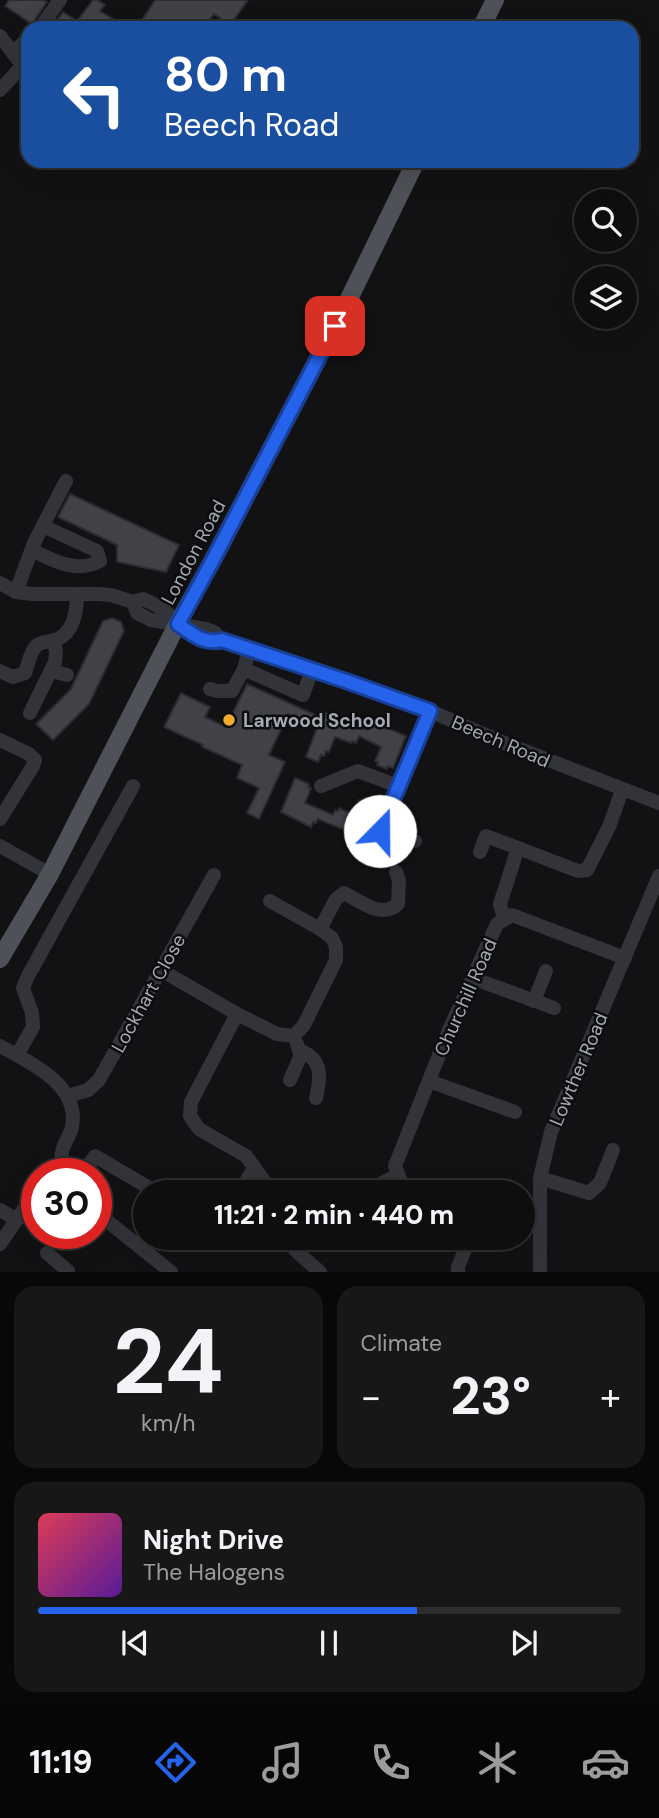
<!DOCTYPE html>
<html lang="en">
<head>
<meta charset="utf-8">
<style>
	body { margin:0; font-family:"DM Sans",sans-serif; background:#171718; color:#f1f3f6; height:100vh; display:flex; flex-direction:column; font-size:26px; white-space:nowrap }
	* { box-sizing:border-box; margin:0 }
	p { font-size:23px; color:#9b9c9e }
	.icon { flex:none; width:38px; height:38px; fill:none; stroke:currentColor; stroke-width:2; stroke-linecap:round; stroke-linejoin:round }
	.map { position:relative; height:1272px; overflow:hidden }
	.side { display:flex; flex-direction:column; gap:14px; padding:14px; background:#080808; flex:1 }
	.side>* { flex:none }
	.top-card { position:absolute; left:21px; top:21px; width:618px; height:147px; border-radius:21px; box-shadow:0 7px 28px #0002,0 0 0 2px #2e2e2f; background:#1a4fa0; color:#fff; overflow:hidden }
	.tools { position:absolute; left:574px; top:189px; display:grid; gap:14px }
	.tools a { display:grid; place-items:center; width:63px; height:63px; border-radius:50%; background:#0e0e0f; box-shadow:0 7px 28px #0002,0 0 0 2px #2e2e2f; font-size:35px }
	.speed { position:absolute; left:21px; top:1158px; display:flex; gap:14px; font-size:35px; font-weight:700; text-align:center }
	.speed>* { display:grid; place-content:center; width:91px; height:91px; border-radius:50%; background:#0e0e0f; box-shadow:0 7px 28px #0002,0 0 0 2px #2e2e2f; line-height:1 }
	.speed .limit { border:10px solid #d22; background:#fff; color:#111 }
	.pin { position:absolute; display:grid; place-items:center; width:60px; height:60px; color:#fff; margin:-30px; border-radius:14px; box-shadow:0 4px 10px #0006 }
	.me { position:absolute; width:77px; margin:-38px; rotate:22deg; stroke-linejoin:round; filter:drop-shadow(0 0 5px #0008) }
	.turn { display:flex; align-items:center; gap:24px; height:147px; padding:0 28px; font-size:32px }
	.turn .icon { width:91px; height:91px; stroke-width:2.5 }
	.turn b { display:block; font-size:49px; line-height:60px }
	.big { font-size:52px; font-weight:800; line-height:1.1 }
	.side .card { flex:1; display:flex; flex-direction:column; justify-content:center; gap:10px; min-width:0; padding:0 24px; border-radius:21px; background:#171718 }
	.side .dial { align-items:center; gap:0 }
	.dial b { font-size:91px; line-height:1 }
	.song { display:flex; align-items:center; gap:21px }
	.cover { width:84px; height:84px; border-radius:10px; background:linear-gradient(135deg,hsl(350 70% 55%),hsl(270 70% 35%)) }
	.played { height:7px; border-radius:4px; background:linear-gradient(90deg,#2563eb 65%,#2e2e2f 65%) }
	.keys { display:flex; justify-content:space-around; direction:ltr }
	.heat { display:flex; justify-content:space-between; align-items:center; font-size:38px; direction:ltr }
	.side .tiles { flex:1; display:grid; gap:14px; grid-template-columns:1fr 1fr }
	.card:last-child { grid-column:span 2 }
	.trip { position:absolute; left:133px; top:1180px; width:402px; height:70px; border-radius:35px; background:#0e0e0f; box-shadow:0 7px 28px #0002,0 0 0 2px #2e2e2f; font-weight:800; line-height:70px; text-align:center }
	.tabs { display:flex; height:112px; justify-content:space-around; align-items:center; background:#060606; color:#9b9c9e }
	.tabs .icon { width:49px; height:49px }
	.tabs .on { color:#2563eb }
	.tabs b { font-size:32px; color:#f1f3f6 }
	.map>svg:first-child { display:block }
	.building { fill:#414247; stroke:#2c2c30; stroke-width:2 }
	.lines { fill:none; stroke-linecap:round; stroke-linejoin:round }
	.minor { stroke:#333439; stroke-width:14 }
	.major { stroke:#4f5158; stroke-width:18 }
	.route-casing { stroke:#184099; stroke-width:18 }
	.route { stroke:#2563eb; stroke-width:12 }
	.poi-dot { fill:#f0ab2e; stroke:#0d0d0f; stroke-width:2.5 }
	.labels { text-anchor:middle; stroke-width:5; stroke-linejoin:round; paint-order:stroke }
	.street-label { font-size:19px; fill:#a4a9b4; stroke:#0d0d0f }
	.poi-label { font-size:19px; font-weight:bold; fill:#a4a9b4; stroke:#0d0d0f; text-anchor:start }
</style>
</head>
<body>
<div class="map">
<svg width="659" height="1272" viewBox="0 0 659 1272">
	<rect width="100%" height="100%" fill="#121214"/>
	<g class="building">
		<polygon points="9,0 43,0 47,2 32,24 5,6"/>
		<polygon points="93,0 97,0 105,5 100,11 113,19 106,28 56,28 53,26 63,12 77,21"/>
		<polygon points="155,0 248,0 230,25 214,14 203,28 137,28"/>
		<polygon points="70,494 179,545 166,572 117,562 117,545 58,517"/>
		<polygon points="112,618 121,622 124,631 89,704 53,740 36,724 71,689 103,621"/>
		<polygon points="247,684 324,719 326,713 368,730 370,726 373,727 375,723 406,736 393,768 388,766 387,769 377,765 378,762 375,761 381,747 359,736 356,743 352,741 351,743 335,737 329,752 326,751 324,756 321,755 318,762 306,757 317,728 288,714 269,755 285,762 259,819 247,813 259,788 237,778 242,765 202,747 203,745 164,727 181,693 210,707 205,717 226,727"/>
		<polygon points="295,778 309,784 308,787 311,788 305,803 333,815 335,810 338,811 339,808 353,814 359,800 362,801 364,798 374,802 373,806 377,807 364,838 318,819 316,823 313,822 311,827 281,812"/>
	</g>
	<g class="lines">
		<g class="minor">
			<polyline points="40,28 60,0"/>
			<polyline points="0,36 28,73"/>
			<polyline points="13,53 28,38"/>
			<polyline points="0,90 23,65"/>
			<path d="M 32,550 C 52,560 77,574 100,561 L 97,551 L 43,526"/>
			<path d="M 0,583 L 16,592 L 33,594 L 98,594 L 111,595 L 133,602 L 143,599 C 148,601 154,604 159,607 C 180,620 193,647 222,640"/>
			<polyline points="16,592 34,543 66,481"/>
			<polyline points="133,602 137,613 151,620 206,629 214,632 222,640 249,650 347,681 430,711 497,740 659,803"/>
			<polyline points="249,650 244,669 303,695 312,670"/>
			<path d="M 0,671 L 13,677 L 25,673 C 28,665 30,652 36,646 C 40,642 46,642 52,641 C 73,636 77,613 77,594"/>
			<polyline points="52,671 67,675"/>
			<polyline points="210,689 217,691 232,691 244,669"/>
			<polyline points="30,713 55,662 56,653 54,640"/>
			<polyline points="0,740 29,754 35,760 33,766 0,819"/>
			<polyline points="321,786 358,771 398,786"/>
			<polyline points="382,826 415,841"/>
			<polyline points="380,831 430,711"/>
			<polyline points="0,846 50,874"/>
			<polyline points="518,848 578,871 587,870 609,827 622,790"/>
			<polyline points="480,852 486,836 518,848 500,904 504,919"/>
			<path d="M 320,929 L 336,899 L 344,893 C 362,902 381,919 398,904 L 399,881 L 396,872"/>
			<polyline points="161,970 237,1014 277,1034 294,1036 304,1025 336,960 336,947 332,938 320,929 270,901"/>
			<polyline points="472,978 554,1008"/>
			<polyline points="534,1001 546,971"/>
			<polyline points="237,1014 191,1102 190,1116 199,1129 246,1156 272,1192"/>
			<path d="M 0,1046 C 30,1063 80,1084 72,1127 C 70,1136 63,1144 62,1153 C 60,1159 63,1168 65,1174"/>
			<path d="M 299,1050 C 323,1059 321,1077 316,1098"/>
			<polyline points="17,1055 33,1027 32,1013 23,988 28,976 133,786"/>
			<polyline points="290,1080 301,1055 297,1044"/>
			<polyline points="429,1081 515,1112"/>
			<polyline points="68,1096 88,1090 99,1080 214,875"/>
			<polyline points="82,1174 95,1156 156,1192"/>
			<polyline points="540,1178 589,1193 600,1183 613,1150"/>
			<polyline points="331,1188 339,1192"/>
			<polyline points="240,1192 254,1168"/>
			<polyline points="376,1192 384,1182 398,1175"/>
			<polyline points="416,1192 403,1187 395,1166 449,1030 497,924 512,915 625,958"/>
			<polyline points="0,1210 17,1220"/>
			<polyline points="96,1212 171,1272"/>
			<polyline points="523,1220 540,1221"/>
			<polyline points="297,1237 295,1250 320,1272"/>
			<polyline points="0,1244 37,1190"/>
			<polyline points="47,1253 68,1271 67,1272"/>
			<polyline points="458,1272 458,1267 470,1237"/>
			<polyline points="540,1272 540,1178 551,1132 659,876"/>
		</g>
		<g class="major">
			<polyline points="481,28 495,0"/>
			<polyline points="0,959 50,874 178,623 214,558 347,303 416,161"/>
		</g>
	</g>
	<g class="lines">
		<defs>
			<path id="route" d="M 335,326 L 214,558 L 178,624 C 192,634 204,645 222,640 L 346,681 L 430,711 L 380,831"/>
		</defs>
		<use href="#route" class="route-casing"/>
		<use href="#route" class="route"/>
	</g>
	<circle class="poi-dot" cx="229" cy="720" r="7"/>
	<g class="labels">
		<g class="street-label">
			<text transform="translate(193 552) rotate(-62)" y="7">London Road</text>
			<text transform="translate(501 741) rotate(23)" y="7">Beech Road</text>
			<text transform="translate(148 993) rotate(-61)" y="7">Lockhart Close</text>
			<text transform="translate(465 997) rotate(-66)" y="7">Churchill Road</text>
			<text transform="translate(578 1069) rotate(-67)" y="7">Lowther Road</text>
		</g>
		<g class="poi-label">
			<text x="243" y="727">Larwood School</text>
		</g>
	</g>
</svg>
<div class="tools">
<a><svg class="icon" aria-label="search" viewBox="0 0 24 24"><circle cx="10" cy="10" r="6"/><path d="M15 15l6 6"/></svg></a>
<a><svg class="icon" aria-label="layers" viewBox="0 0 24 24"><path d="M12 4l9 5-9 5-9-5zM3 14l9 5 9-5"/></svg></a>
</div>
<div class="speed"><div class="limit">30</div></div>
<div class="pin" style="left:335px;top:326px;background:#d93025"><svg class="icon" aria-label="arrive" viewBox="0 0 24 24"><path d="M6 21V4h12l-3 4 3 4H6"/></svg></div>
<svg class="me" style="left:380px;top:831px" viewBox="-20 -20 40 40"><circle r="19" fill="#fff"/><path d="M0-13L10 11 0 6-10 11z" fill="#2563eb"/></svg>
<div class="trip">11:21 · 2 min · 440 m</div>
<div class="top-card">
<div class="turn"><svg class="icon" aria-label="left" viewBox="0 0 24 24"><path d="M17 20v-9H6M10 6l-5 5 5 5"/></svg><div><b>80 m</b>Beech Road</div></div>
</div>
</div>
<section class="side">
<div class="tiles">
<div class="card dial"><b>24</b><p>km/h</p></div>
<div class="card"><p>Climate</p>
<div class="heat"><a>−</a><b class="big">23°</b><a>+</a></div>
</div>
<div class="card">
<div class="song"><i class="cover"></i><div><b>Night Drive</b><p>The Halogens</p></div></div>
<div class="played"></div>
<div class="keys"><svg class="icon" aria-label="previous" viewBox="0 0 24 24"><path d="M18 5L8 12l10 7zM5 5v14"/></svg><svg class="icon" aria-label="pause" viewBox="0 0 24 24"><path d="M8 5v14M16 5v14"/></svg><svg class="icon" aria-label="next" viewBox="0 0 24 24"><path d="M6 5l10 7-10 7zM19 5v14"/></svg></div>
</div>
</div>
</section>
<nav class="tabs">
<b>11:19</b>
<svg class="icon on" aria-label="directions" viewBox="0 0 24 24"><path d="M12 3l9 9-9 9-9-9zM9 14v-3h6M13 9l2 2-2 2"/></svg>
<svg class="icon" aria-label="music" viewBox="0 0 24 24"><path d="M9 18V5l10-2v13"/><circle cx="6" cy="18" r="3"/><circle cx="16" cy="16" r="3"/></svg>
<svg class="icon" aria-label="phone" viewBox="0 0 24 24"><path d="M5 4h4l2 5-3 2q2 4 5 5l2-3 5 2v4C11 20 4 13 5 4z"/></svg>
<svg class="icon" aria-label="climate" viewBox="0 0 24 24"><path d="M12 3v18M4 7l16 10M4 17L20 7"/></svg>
<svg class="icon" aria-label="car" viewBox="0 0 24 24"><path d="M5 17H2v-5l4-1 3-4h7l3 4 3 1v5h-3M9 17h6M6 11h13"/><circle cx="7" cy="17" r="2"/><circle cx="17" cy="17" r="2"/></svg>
</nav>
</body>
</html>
